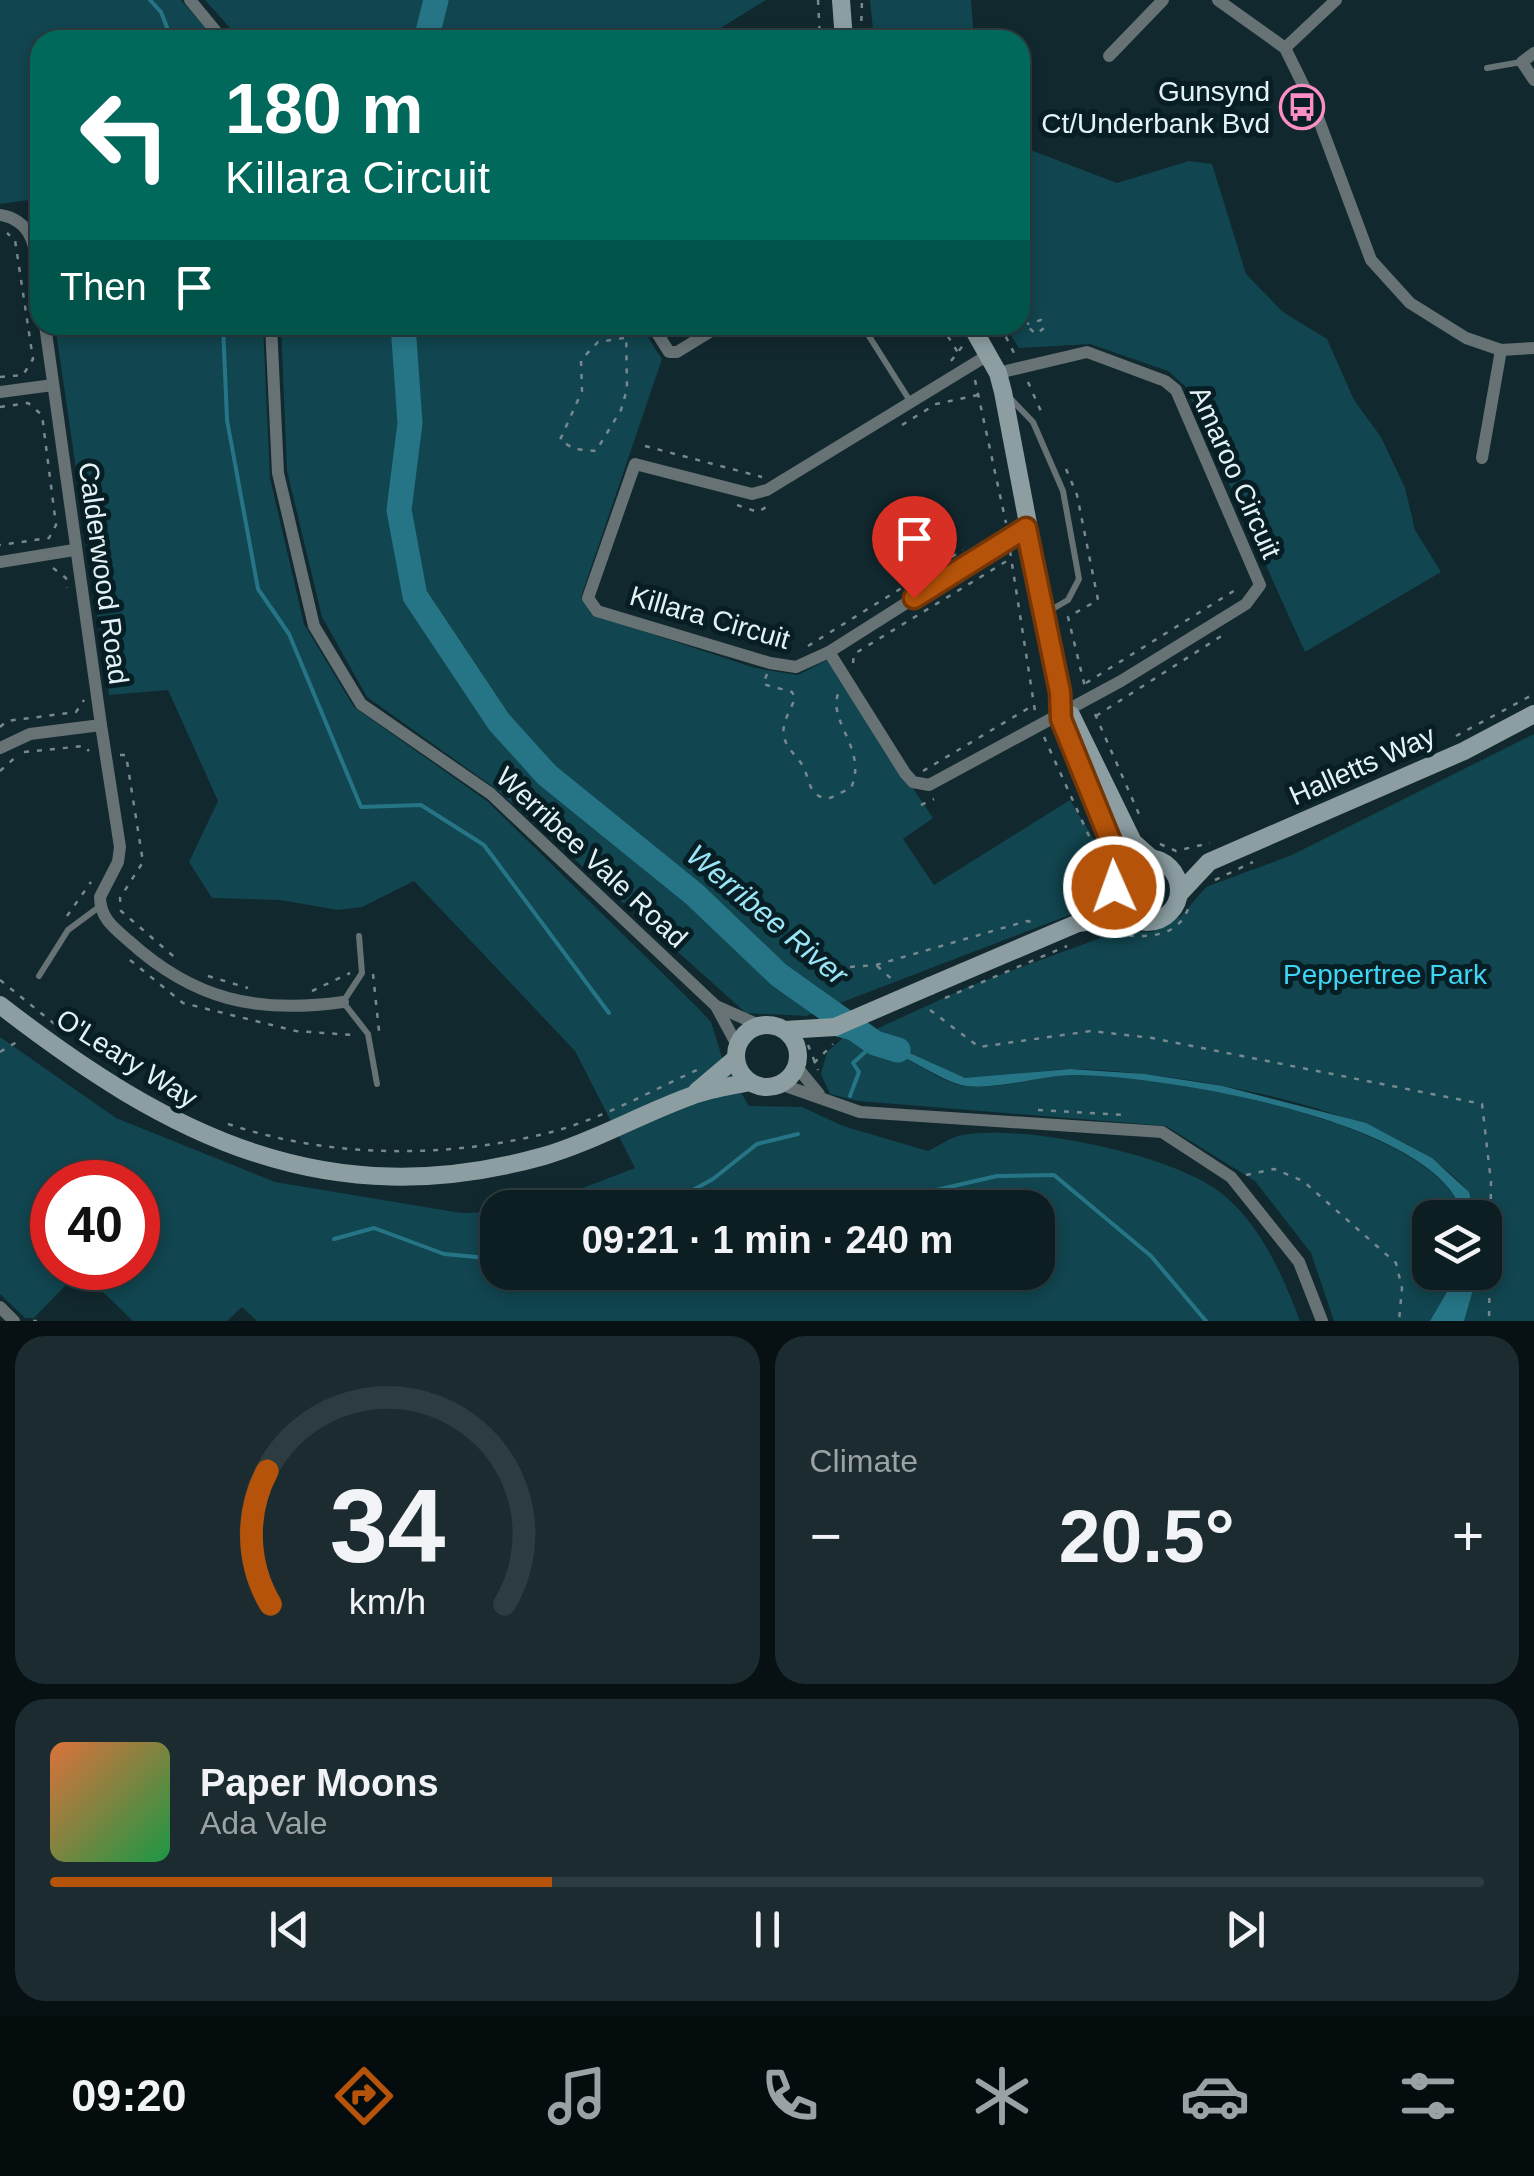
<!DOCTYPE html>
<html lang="en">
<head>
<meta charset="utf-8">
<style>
	body { margin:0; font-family:Arial,sans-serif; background:#1b2b2f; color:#f1f3f6; height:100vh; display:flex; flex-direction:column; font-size:38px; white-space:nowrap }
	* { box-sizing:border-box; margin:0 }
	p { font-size:32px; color:#9aa2a5 }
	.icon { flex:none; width:55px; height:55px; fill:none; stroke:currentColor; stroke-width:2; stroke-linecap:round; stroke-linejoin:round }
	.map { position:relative; height:1321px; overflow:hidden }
	.drawer { display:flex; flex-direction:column; gap:15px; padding:15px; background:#071013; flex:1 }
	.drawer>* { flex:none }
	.banner { position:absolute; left:30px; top:30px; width:1000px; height:305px; border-radius:30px; box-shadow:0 5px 15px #0003,0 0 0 2px #2d3c40; background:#00695c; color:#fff; overflow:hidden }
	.buttons { position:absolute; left:1412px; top:1200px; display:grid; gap:20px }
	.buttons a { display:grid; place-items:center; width:90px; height:90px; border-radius:20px; background:#0d1e22; box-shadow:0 5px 15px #0003,0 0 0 2px #2d3c40; font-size:50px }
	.speed { position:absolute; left:30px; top:1160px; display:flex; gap:20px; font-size:50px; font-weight:700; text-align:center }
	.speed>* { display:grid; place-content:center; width:130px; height:130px; border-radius:50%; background:#0d1e22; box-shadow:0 5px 15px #0003,0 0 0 2px #2d3c40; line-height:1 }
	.speed .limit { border:15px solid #d22; background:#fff; color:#111 }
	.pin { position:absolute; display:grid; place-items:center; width:85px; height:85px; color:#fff; margin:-102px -42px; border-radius:50% 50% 50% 0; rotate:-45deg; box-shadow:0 0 10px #0007 }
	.pin .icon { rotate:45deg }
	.me { position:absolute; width:110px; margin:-55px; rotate:358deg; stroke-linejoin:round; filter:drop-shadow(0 0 8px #0008) }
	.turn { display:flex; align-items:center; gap:35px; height:210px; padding:0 30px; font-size:45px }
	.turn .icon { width:130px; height:130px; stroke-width:2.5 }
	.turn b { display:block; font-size:70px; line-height:85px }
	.then { display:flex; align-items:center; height:95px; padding:0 30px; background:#0003; gap:20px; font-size:38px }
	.big { font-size:75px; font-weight:600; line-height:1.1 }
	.drawer .tile { flex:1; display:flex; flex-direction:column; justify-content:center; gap:15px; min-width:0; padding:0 35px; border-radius:30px; background:#1b2b2f }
	.drawer .dial { align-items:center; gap:0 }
	.dial svg { height:260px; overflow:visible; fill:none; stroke:#2d3c40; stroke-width:7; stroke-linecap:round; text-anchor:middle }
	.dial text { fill:#f1f3f6; stroke:none }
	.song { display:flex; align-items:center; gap:30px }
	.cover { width:120px; height:120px; border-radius:15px; background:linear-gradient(135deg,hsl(20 70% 55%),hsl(140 70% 35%)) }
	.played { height:10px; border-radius:5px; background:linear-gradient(90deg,#b45309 35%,#2d3c40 35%) }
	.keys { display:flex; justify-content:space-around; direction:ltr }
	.heat { display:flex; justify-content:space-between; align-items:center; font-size:55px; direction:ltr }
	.drawer .tiles { flex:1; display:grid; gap:15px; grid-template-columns:1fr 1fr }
	.tile:last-child { grid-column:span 2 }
	.trip { position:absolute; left:480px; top:1190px; width:575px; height:100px; border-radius:30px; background:#0d1e22; box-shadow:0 5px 15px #0003,0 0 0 2px #2d3c40; font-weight:600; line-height:100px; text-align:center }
	.menu { display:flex; height:160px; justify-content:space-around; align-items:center; background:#050c0e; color:#9aa2a5 }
	.menu .icon { width:70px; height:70px }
	.menu .on { color:#b45309 }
	.menu b { font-size:45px; color:#f1f3f6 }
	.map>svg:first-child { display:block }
	.green { fill:#11454f; fill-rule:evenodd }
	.water { fill:#267586 }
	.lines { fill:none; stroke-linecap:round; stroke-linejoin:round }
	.stream { stroke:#267586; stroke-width:4 }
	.river { stroke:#267586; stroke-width:25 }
	.path { stroke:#77898f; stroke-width:2.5; stroke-dasharray:5 8; stroke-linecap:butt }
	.lane { stroke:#677274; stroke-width:6 }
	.street { stroke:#677274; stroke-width:12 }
	.secondary { stroke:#8c9ea2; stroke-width:18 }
	.secondary-bridge { stroke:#8c9ea2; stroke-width:18 }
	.route-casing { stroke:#753606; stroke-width:25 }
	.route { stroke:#b45309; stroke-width:18 }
	.labels { text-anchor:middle; stroke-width:10; stroke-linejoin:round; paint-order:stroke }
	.poi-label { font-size:28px; fill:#e4f2f6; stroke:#071e24; text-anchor:end }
	.street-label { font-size:28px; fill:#e4f2f6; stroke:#071e24 }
	.park-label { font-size:28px; fill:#3fd6f4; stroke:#071e24 }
	.water-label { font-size:30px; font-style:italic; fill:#9be5f7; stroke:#071e24 }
</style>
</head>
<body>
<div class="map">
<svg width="1534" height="1321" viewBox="0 0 1534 1321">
	<rect width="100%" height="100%" fill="#11282e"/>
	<g class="green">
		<polygon points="0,0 181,0 216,40 40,40 40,224 36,199 0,204"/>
		<polygon points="205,0 766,0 701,40 234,40 230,28"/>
		<polygon points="870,0 971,0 974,40 874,40"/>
		<polygon points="1020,146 1117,183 1189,161 1212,164 1246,274 1283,312 1327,339 1354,400 1381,437 1405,488 1415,530 1441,572 1305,652 1185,386 1168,371 1090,344 1019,348 1004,325 1020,325"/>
		<path d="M 55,325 L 263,325 L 270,478 L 304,624 L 354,707 L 487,801 L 696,1006 L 711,1022 L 724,1064 L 749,1106 L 802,1107 L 843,1126 L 928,1151 C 938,1146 951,1137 962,1135 C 1023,1124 1171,1154 1220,1192 C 1260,1223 1283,1276 1300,1321 L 257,1321 L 242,1307 L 227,1321 L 133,1321 L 80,1270 L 34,1318 L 25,1318 L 0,1294 L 0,1037 L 116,1118 L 275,1182 L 461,1213 L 497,1212 L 498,1272 L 1038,1272 L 1038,1208 L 533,1207 L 635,1168 L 575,1051 L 414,881 L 362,907 L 338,910 L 280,900 L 212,898 L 189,862 L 218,801 L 168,690 L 109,695 ZM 52,1182 L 138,1182 L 138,1268 L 52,1268 Z"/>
		<polygon points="281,325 640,325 662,359 581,597 591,614 755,668 798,675 827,660 933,818 903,839 934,885 1070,800 1107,861 1110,888 1090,907 806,1016 746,1013 496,789 367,697 322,617 287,471"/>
		<path d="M 1534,734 L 1534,1321 L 1464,1321 L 1478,1273 L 1485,1272 L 1485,1218 L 1476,1217 C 1474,1208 1472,1196 1466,1189 C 1397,1107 1177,1071 1073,1069 C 1038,1069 1002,1081 967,1078 C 943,1076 890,1045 861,1036 L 970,986 L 1117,932 L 1152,932 L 1181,916 L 1206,887 L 1292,855 Z"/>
		<path d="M 843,1038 C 860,1043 878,1047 895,1053 C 916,1062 941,1082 964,1086 C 997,1091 1037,1076 1071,1075 C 1155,1072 1445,1123 1463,1217 L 1430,1218 L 1430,1272 L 1458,1273 L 1430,1321 L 1334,1321 L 1311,1253 L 1255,1181 L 1166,1126 L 858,1101 L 830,1094 L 821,1074 L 827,1052 Z"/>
	</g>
	<g class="water">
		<path d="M 837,1029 L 894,1046 L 965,1078 L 1070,1069 L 1145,1074 L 1223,1086 L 1366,1123 L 1432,1158 L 1469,1192 L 1476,1217 L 1463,1217 C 1445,1121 1160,1075 1074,1075 C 1043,1075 989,1092 961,1085 C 937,1078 915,1061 892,1052 C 874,1045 853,1041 834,1036 Z"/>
		<polygon points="1458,1273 1478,1273 1464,1321 1430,1321"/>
	</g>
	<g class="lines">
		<g class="stream">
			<polyline points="150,0 161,12 172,40"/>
			<polyline points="223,325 227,420 258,589 289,634 361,807 421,805 484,845 609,1013"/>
			<polyline points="850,1096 859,1072 853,1063 874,1044"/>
			<polyline points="535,1202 538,1208"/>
			<polyline points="660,1208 713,1179 757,1144 798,1134"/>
			<polyline points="858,1208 997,1176 1054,1175 1151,1256 1206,1321"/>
			<polyline points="334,1239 374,1228 444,1254 498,1259"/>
			<polyline points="566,1272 610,1272"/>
		</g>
		<g class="river">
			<polyline points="426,40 436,0"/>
			<polyline points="403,325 410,423 399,510 415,596 499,722 547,775 694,894 779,975 875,1043 898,1050"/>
		</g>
		<g class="path">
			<polyline points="818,0 820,40"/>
			<polyline points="861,34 862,0"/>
			<polyline points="1020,320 1036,334 1044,328 1041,320 1027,324"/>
			<polyline points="941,325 960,356"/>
			<polyline points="1000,325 1016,357"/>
			<polyline points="733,333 747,325"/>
			<polyline points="677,335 693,325"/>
			<polyline points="624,338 598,342 581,360 582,391 560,440 574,449 596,451 621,410 627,389 626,325"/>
			<polyline points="951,361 964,344"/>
			<polyline points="0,377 23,375 33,359 15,240 7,233"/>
			<polyline points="975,380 1006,523"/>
			<polyline points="1028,382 1043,416"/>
			<polyline points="0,407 28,403 42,415 56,525 49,538 0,545"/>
			<polyline points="902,425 936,404 978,395"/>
			<polyline points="645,446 762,477"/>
			<polyline points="1066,469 1077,495 1098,600 1068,617 1085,687"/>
			<polyline points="737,505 758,512 771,504"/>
			<polyline points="1010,551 1035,711"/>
			<polyline points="53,568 66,578 67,588"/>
			<polyline points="808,646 963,550"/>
			<polyline points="853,663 854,654 1010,559"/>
			<path d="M 767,674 L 763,684 L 792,692 L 795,698 C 791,710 781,723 784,736 C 786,748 795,754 801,763 C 811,778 806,795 828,799 L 851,788 C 868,750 828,722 838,694"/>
			<polyline points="1086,683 1240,587"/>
			<polyline points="1095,714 1142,821"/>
			<polyline points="1096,716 1223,635"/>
			<polyline points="0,727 7,721 76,712 84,700"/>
			<polyline points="1456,736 1534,694"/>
			<polyline points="1044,737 1099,858"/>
			<polyline points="24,752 84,746 89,751"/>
			<polyline points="120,755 126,755 143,862 120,898 121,911 179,961"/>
			<polyline points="0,771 18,755"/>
			<polyline points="923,771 1032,706"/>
			<polyline points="921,805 934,799"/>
			<polyline points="1160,844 1176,851 1210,843"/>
			<polyline points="1215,880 1253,862"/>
			<polyline points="1079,906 1100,859"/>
			<polyline points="67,916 91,882"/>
			<path d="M 1116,934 C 1145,938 1179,939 1189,906"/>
			<polyline points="130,960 183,1003 296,1031 353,1035"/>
			<polyline points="877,966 894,981"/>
			<polyline points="837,968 876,965 1027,921 1036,923"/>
			<polyline points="373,974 379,1031"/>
			<polyline points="208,976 248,988"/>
			<polyline points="0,980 57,1026"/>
			<polyline points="312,991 350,973"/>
			<polyline points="945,998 1067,946"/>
			<polyline points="930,1010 979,1047 1091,1031 1152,1038 1482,1104 1491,1182 1489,1321"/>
			<polyline points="808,1045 818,1070"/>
			<polyline points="0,1052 20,1040"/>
			<polyline points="814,1063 833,1044"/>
			<polyline points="1038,1110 1125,1115"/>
			<path d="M 228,1124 C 330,1158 443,1159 548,1133 C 599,1120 649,1092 697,1070"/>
			<polyline points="1246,1175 1274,1169 1303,1181 1396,1263 1402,1288 1399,1321"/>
			<polyline points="33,1321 37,1321"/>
		</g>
		<g class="lane">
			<polyline points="1487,68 1521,62"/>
			<polyline points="862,325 910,401"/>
			<polyline points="1008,396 1033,422 1063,491 1079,579 1068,600 1049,611"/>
			<polyline points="359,936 362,973 343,1002 368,1034 377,1084"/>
			<polyline points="39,976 68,930 99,907"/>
		</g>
		<g class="street">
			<polyline points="190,0 223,40"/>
			<polyline points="1218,0 1285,48 1314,107 1371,260 1410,303 1466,338 1501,350 1534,348"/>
			<polyline points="1285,48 1336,0"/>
			<polyline points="1534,53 1522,62 1534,80"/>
			<polyline points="1109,56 1163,0"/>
			<path d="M 0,215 C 39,221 36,260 40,291"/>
			<polyline points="271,325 278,473 314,626 361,704 491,794 716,1006 737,1045"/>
			<polyline points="652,325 669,352 677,352 721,325"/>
			<polyline points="988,355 767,490 752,494 635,464 588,598 597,611 770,663 796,667 829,652 1026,527"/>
			<polyline points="0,392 53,385"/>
			<polyline points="1482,458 1501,350"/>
			<polyline points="0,562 74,550"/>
			<polyline points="829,652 905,773 913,782 929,785 1121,681 1246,604 1260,585 1176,390 1165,381 1087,352 998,373"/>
			<path d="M 101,725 L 120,847 L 118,862 L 100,897 C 100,918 114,928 129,941 C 194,1000 257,1014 343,1002"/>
			<polyline points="0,748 30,734 101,725 45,325"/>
			<polyline points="716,1006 759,1025"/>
			<polyline points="796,1066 819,1094"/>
			<polyline points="780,1084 860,1112 1162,1132 1231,1177 1299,1262 1322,1321"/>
			<polyline points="0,1307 14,1321"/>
		</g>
		<g class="secondary">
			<polyline points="841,0 844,40"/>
			<polyline points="971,325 998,373 1003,392 1060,692 1061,719 1122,869"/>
			<polyline points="1071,715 1133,842 1151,858"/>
			<circle cx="1147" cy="890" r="32"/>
			<polyline points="1179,894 1209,862 1464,751 1534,714"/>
			<polyline points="930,986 1078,923 1127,916"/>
			<path d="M 0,1005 C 169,1136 326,1217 544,1156 C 595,1141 641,1114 691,1096 C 710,1089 731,1086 750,1082"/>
			<circle cx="767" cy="1056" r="31"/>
			<polyline points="785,1030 835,1027"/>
			<polyline points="697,1091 736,1058"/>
		</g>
		<polyline class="secondary-bridge" points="835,1027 930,986"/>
	</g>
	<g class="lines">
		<defs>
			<polyline id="route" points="914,598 1026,528 1060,692 1061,719 1122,869 1114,887"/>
		</defs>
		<use href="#route" class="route-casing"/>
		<use href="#route" class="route"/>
	</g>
	<defs>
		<symbol id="bus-ring" viewBox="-11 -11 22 22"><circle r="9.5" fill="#071e24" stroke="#fb8fc5" stroke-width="1.5"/><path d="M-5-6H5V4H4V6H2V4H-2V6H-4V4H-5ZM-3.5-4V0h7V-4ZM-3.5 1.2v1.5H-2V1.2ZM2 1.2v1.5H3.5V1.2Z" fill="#fb8fc5"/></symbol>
	</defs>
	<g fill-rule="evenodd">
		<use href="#bus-ring" x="1277" y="82" width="50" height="50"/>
	</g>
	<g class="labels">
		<g class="poi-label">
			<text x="1270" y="101">Gunsynd<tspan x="1270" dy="32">Ct/Underbank Bvd</tspan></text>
		</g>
		<g class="street-label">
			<text transform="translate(1236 472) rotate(66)" y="10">Amaroo Circuit</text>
			<text transform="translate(104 573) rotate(82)" y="10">Calderwood Road</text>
			<text transform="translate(710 617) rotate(16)" y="10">Killara Circuit</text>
			<text transform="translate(1362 765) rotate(-24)" y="10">Halletts Way</text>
			<text transform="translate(592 857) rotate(43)" y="10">Werribee Vale Road</text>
			<text transform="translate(127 1058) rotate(32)" y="10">O'Leary Way</text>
		</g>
		<g class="park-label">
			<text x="1385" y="984">Peppertree Park</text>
		</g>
		<g class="water-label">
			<text transform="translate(767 915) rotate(40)" y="10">Werribee River</text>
		</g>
	</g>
</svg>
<div class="buttons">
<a><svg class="icon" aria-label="layers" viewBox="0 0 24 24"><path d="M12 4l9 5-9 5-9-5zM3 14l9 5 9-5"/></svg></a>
</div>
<div class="speed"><div class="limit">40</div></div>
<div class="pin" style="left:914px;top:598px;background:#d93025"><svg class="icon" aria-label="arrive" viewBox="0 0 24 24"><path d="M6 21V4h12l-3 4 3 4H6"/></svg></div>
<svg class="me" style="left:1114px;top:887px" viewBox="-20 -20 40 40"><circle r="17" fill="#b45309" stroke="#fff" stroke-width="3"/><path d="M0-11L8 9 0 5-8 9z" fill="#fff"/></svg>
<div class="trip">09:21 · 1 min · 240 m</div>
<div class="banner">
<div class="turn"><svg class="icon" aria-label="left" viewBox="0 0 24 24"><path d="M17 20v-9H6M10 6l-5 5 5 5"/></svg><div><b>180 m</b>Killara Circuit</div></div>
<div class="then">Then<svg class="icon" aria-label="arrive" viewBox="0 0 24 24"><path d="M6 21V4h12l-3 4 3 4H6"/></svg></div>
</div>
</div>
<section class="drawer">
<div class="tiles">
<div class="tile dial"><svg viewBox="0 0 100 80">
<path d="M14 69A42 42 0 1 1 86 69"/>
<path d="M14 69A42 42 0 0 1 13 28" stroke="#b45309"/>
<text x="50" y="56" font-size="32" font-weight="700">34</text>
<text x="50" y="72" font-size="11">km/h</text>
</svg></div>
<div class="tile"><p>Climate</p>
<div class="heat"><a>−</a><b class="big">20.5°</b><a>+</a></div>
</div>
<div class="tile">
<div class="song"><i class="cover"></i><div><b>Paper Moons</b><p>Ada Vale</p></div></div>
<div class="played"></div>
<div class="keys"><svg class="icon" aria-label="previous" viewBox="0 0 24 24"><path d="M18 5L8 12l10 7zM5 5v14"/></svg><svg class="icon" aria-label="pause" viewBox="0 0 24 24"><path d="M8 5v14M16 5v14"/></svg><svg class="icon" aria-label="next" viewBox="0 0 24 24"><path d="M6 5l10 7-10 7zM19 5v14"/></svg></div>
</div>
</div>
</section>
<nav class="menu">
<b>09:20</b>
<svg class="icon on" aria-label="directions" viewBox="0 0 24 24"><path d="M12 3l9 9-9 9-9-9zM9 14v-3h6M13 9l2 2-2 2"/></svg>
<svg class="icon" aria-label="music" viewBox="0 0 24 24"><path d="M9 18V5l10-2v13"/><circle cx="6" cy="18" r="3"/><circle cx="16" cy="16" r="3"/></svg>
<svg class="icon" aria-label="phone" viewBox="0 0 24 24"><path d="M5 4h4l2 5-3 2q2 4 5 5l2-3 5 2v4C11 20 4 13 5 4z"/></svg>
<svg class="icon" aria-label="climate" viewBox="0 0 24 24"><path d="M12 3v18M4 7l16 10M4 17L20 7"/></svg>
<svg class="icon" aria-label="car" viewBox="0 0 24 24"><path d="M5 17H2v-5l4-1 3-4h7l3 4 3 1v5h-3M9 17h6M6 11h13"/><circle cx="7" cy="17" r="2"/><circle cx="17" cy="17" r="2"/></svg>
<svg class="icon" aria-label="filters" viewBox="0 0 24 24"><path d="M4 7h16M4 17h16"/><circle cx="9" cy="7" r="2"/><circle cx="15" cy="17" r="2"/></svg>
</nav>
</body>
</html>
